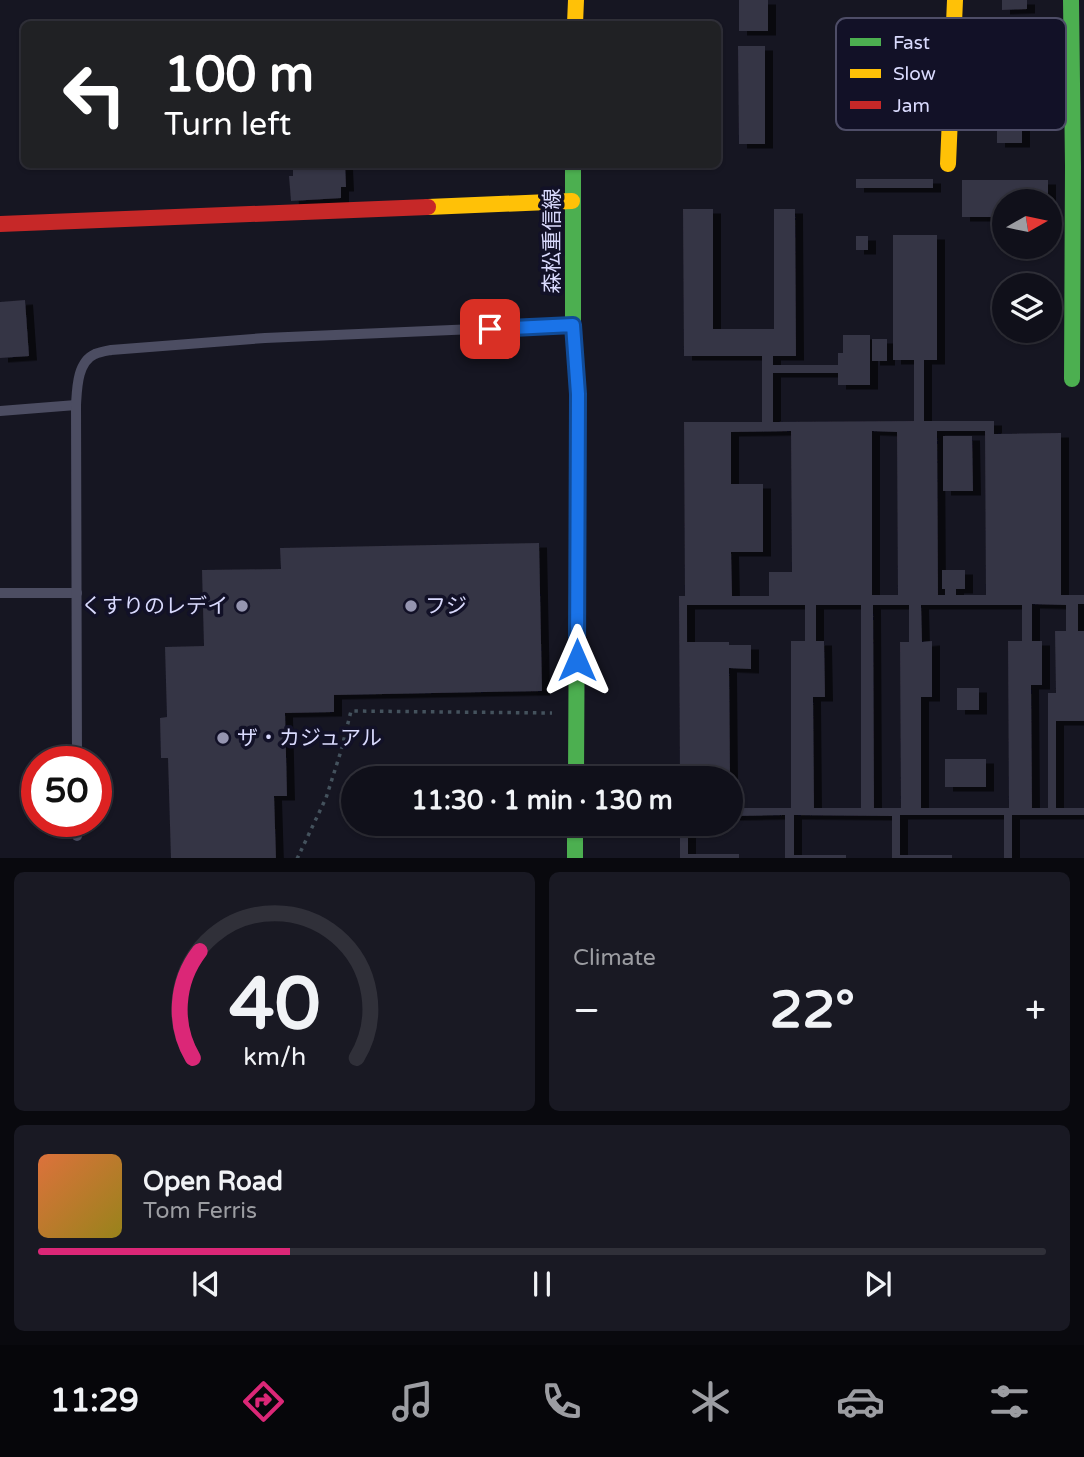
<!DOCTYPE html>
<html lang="en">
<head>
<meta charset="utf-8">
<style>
	body { margin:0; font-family:"Varela Round","Noto Sans JP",sans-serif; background:#191923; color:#f1f3f6; height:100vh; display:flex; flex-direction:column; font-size:26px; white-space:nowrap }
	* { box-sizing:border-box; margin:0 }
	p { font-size:23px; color:#9c9da2 }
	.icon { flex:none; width:38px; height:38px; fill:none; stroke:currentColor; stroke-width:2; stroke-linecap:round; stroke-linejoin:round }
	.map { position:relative; height:858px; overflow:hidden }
	.details { display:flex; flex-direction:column; gap:14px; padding:14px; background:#09090e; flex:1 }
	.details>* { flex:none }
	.guide { position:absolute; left:21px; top:21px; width:700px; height:147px; border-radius:10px; box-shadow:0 2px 5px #0004,0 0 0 2px #303039; background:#202124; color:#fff; overflow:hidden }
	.needle { width:46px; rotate:81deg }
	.controls { position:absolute; left:992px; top:189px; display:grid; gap:14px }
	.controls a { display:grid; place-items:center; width:70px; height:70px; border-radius:50%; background:#10101a; box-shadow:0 2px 5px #0004,0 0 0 2px #303039; font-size:35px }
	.speed { position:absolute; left:21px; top:746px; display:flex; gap:14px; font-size:35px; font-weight:700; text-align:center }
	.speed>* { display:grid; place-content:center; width:91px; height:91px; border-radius:50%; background:#10101a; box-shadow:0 2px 5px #0004,0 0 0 2px #303039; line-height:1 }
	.speed .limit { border:10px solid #d22; background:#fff; color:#111 }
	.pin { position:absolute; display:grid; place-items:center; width:60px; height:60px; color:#fff; margin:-30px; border-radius:14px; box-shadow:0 4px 10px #0006 }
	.me { position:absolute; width:77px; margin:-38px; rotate:0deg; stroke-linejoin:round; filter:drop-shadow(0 0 5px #0008) }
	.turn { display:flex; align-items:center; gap:24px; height:147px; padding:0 28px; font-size:32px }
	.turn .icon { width:91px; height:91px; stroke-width:2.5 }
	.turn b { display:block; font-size:49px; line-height:60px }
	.big { font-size:52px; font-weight:700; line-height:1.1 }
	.details .card { flex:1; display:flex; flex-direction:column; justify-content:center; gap:10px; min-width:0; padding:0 24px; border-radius:10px; background:#191923 }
	.details .dial { align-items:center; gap:0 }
	.dial svg { height:182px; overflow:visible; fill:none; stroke:#303039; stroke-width:7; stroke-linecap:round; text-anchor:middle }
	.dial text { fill:#f1f3f6; stroke:none }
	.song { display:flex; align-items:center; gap:21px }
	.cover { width:84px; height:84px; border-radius:10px; background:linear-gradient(135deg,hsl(20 70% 55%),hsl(50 70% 35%)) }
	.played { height:7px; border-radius:4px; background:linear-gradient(90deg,#db2777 25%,#303039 25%) }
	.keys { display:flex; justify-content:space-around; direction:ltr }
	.heat { display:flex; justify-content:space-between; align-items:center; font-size:38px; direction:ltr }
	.details .tiles { flex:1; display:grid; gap:14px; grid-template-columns:1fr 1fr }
	.card:last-child { grid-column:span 2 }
	.trip { position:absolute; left:341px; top:766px; width:402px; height:70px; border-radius:35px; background:#10101a; box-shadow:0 2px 5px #0004,0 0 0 2px #303039; font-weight:700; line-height:70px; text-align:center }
	.tabs { display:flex; height:112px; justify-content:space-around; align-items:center; background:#06060a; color:#9c9da2 }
	.tabs .icon { width:49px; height:49px }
	.tabs .on { color:#db2777 }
	.tabs b { font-size:32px; color:#f1f3f6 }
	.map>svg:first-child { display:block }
	.building { fill:#353444; fill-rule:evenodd; filter:url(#shadow) }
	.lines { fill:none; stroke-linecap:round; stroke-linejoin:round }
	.path { stroke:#44525d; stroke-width:3.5; stroke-dasharray:3.5 5; stroke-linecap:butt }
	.lane { stroke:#4c4d62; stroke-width:10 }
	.fast { stroke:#4caf50; stroke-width:16 }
	.slow { stroke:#ffc107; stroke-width:16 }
	.jam { stroke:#c62828; stroke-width:16 }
	.route-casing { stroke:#114b97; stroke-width:18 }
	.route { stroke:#1a73e8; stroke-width:12 }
	.poi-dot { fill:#9595b0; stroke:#121127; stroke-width:2.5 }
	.labels { text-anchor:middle; stroke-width:7; stroke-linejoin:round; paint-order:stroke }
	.street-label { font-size:21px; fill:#d9dafd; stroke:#121127 }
	.poi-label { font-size:21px; fill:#d9dafd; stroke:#121127; text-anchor:start }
	.key { fill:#121127; stroke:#4e4d67; stroke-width:2 }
	.key-label { font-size:19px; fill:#d9dafd }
</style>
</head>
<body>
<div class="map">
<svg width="1084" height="859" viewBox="0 0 1084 859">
	<defs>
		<filter id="shadow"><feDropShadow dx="8" dy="4.5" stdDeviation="0" flood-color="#0009"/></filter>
	</defs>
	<rect width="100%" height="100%" fill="#161622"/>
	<g class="building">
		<rect x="739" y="0" width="29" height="31"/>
		<polygon points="1002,0 1027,0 1027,9 1002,10"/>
		<rect x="997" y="43" width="25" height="100"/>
		<polygon points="738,46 765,46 765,144 739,144"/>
		<polygon points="323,164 345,164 346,187 341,187 341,198 291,201 289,176 293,176 293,166"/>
		<rect x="856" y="179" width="77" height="9"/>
		<polygon points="962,180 1048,180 1048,201 1004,201 1004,217 962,217"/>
		<path d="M 683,209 L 713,209 L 713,329 L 774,329 L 774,209 L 795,209 L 796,356 L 773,356 L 773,365 L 838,365 L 838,353 L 843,353 L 843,335 L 870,335 L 870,385 L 838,385 L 838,373 L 773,373 L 773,422 L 914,421 L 914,360 L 893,360 L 893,235 L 937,235 L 937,360 L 924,360 L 924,421 L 994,421 L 994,434 L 1061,433 L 1061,595 L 1084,595 L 1084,604 L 1078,604 L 1078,631 L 1084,631 L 1084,721 L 1056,721 L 1056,808 L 1084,808 L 1084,815 L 1012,815 L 1012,859 L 1004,859 L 1004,815 L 900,815 L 900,855 L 952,855 L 952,859 L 892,859 L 892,816 L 794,815 L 794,855 L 846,855 L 846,859 L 785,859 L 785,815 L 732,816 L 732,808 L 791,808 L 791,641 L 805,641 L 805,605 L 687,605 L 687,642 L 729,642 L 729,645 L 751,645 L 751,669 L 729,668 L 730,779 L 680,779 L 679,596 L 685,596 L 684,422 L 762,422 L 762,356 L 684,356 ZM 791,431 L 792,572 L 769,572 L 769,596 L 732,596 L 731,552 L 763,552 L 763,484 L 731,484 L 731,432 ZM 872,431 L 897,432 L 898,595 L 872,595 ZM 937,431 L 985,431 L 986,595 L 956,595 L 956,589 L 965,589 L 965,570 L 942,570 L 942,589 L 945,589 L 945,595 L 938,595 ZM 1032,604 L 1066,605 L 1066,631 L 1055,631 L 1056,693 L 1048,693 L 1048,808 L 1032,808 L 1031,685 L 1042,685 L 1042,641 L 1032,641 ZM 816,605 L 861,605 L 861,808 L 814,808 L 813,697 L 825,697 L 824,641 L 816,641 ZM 873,605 L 909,605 L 909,642 L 900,642 L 901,808 L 874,808 ZM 921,605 L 1022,605 L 1022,641 L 1008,641 L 1009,808 L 921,808 L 921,697 L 932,697 L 932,641 L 922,642 Z"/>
		<rect x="856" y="236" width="12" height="14"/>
		<polygon points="25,300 29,356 0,358 0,302"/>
		<rect x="872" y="339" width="15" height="22"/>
		<polygon points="943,436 972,436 973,491 943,491"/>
		<polygon points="539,543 542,691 334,695 334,712 285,713 287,796 274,796 276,859 171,859 168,758 161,758 160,718 167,717 165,647 204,646 202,570 281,569 280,548"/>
		<rect x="957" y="688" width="22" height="22"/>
		<rect x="945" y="759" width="41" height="28"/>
		<polygon points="680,824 688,824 688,854 739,854 739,859 680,859"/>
	</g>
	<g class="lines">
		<polyline class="path" points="297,859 326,798 341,751 351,711 552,713"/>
		<g class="lane">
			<polyline points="0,411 76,405"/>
			<polyline points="0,593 77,593"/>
			<path d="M 77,761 L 76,405 C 77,389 77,362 95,354 C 100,352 106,351 111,350 L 265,338 L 570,325"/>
			<polyline points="77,821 77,836"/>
		</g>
		<g class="fast">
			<polyline points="1071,0 1073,166 1072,379"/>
			<polyline points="573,164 573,328 578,394 576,779"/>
			<polyline points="575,824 575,859"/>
		</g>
		<g class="slow">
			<polyline points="575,24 576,0"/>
			<polyline points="948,164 955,0"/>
			<polyline points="428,207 572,201"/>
		</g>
		<polyline class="jam" points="0,224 428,207"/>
	</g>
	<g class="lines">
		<defs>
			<polyline id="route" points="490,329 573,325 578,394 577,660"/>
		</defs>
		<use href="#route" class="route-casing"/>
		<use href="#route" class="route"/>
	</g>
	<g class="poi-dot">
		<circle cx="242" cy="606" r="7"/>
		<circle cx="411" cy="606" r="7"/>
		<circle cx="223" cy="738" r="7"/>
	</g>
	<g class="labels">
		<g class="street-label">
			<text transform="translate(552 241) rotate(-90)" y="7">森松重信線</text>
		</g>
		<g class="poi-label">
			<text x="228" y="613" text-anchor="end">くすりのレデイ</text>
			<text x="425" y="613">フジ</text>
			<text x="237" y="745">ザ・カジュアル</text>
		</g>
	</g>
	<rect x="836" y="18" width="230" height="112" rx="10" class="key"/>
	<rect x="850" y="38" width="31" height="8" fill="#4caf50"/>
	<rect x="850" y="69" width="31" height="9" fill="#ffc107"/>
	<rect x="850" y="101" width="31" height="8" fill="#c62828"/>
	<g class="key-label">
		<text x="893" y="49">Fast</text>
		<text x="893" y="80">Slow</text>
		<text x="893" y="112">Jam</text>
	</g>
</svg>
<div class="controls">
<a><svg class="needle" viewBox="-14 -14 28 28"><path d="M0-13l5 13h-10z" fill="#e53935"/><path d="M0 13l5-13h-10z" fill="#9c9da2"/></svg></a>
<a><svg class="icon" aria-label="layers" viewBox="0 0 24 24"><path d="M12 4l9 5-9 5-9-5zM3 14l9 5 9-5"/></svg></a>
</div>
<div class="speed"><div class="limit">50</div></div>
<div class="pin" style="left:490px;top:329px;background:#d93025"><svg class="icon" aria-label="arrive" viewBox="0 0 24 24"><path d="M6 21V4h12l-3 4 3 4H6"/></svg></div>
<svg class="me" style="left:577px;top:660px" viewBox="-20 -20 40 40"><path d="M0-17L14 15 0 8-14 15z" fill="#1a73e8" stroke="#fff" stroke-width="4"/></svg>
<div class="trip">11:30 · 1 min · 130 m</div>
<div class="guide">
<div class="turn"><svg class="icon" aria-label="left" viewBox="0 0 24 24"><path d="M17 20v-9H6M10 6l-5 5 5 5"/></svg><div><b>100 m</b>Turn left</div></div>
</div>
</div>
<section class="details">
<div class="tiles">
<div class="card dial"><svg viewBox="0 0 100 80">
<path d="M14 69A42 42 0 1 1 86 69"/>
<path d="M14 69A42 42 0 0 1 17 22" stroke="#db2777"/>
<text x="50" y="56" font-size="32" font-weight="700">40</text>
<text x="50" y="72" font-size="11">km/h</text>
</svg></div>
<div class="card"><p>Climate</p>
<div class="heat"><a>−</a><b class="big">22°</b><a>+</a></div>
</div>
<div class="card">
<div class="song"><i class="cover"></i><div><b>Open Road</b><p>Tom Ferris</p></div></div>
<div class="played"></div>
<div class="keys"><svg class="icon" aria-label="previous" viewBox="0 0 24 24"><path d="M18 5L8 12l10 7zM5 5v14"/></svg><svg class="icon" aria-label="pause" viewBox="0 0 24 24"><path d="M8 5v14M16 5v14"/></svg><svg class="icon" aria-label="next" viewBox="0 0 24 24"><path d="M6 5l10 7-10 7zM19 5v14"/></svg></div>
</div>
</div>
</section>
<nav class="tabs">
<b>11:29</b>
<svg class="icon on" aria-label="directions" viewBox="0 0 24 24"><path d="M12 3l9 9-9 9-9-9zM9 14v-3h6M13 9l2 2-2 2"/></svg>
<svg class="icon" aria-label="music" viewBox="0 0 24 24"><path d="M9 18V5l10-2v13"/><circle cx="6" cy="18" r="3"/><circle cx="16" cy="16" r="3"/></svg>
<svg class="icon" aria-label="phone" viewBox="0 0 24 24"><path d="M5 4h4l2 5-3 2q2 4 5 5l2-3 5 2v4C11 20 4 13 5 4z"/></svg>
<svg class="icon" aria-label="climate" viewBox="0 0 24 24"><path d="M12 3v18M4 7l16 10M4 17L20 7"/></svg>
<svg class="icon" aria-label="car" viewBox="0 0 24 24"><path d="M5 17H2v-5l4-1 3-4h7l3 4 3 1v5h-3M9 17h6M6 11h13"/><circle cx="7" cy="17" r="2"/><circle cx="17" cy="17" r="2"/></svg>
<svg class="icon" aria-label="filters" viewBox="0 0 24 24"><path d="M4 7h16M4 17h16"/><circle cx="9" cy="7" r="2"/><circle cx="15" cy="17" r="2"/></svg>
</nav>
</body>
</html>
